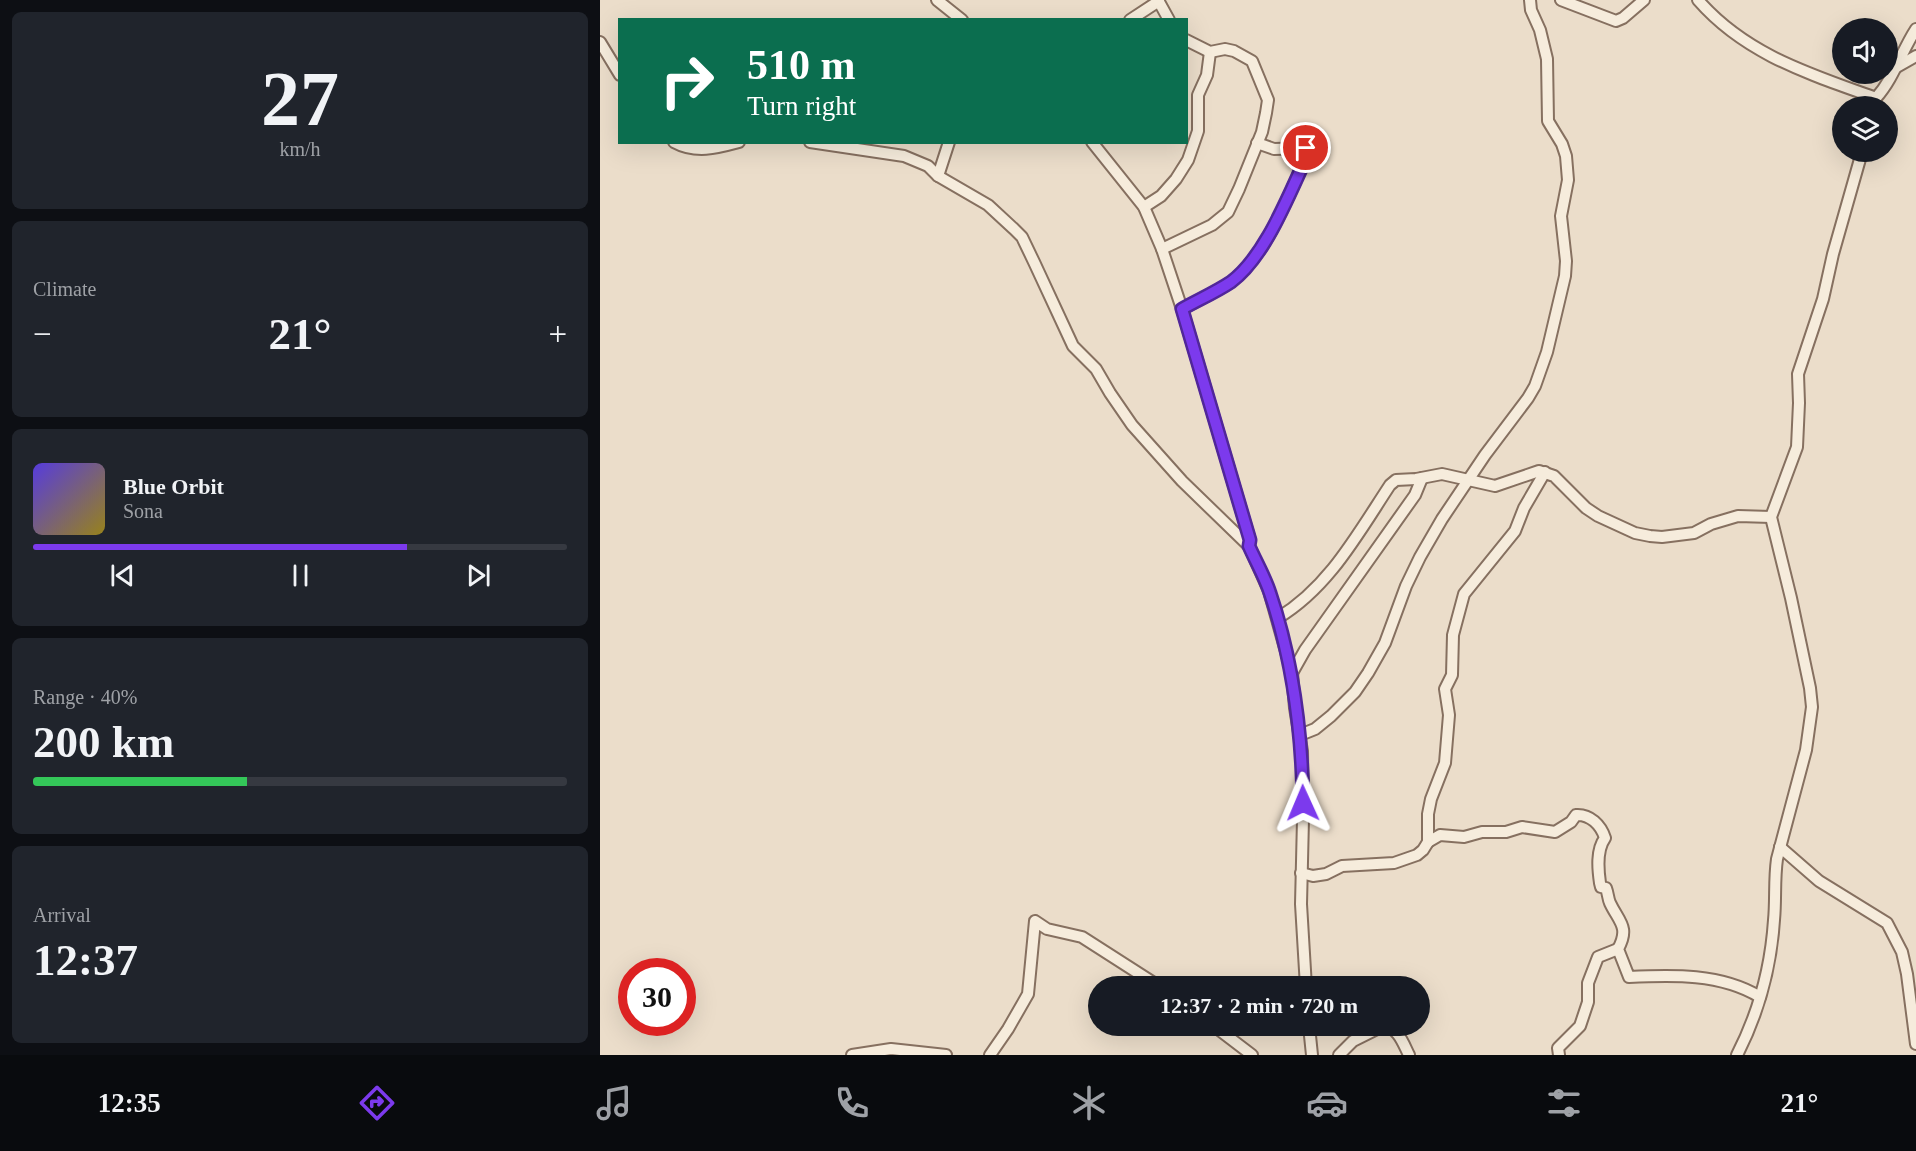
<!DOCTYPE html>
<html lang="en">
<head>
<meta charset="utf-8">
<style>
	body { margin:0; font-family:Georgia,serif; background:#20242c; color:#f1f3f6; height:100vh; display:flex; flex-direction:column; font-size:22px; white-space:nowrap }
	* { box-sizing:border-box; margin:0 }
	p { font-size:20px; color:#9ea1a6 }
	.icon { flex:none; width:33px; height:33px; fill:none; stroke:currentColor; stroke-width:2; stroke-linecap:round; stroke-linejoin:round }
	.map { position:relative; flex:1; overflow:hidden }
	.sheet { display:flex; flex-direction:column; gap:12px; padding:12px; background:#0d0f14; width:600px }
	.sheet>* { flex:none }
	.guide { position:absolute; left:18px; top:18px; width:570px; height:126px; border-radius:0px; box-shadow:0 6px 24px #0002; background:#0b6e4f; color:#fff; overflow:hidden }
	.tools { position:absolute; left:1232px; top:18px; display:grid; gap:12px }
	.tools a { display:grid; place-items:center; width:66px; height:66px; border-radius:50%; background:#171b24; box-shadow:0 6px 24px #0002; font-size:30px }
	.speed { position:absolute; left:18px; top:958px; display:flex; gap:12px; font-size:30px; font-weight:700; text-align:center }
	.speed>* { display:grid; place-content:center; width:78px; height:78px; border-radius:50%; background:#171b24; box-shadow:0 6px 24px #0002; line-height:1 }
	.speed .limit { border:9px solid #d22; background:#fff; color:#111 }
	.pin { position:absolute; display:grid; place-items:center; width:51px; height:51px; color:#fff; margin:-26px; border:3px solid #fff; border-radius:50%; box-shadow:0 2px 6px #0007 }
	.me { position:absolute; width:66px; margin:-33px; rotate:359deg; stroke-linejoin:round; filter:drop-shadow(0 0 4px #0008) }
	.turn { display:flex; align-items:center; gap:21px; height:126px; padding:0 30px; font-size:27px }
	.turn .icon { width:78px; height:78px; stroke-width:2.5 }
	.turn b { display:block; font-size:42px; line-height:51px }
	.big { font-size:45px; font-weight:800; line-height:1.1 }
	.sheet .card { flex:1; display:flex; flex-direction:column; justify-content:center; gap:9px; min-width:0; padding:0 21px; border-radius:9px; background:#20242c }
	.sheet .dial { align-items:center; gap:0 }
	.dial b { font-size:78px; line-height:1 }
	.song { display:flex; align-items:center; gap:18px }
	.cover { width:72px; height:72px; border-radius:9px; background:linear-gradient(135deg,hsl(250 70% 55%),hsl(50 70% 35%)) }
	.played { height:6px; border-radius:3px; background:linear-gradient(90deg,#7c3aed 70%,#363941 70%) }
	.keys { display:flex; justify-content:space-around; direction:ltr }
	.heat { display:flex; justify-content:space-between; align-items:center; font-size:33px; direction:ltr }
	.charge { height:9px; border-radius:4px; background:linear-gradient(90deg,#34c759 40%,#363941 0) }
	.trip { position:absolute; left:488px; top:976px; width:342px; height:60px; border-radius:30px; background:#171b24; box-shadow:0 6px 24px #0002; font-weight:800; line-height:60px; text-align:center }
	.menu { display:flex; height:96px; justify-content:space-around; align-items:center; background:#090b0e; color:#9ea1a6 }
	.menu .icon { width:42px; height:42px }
	.menu .on { color:#7c3aed }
	.menu b { font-size:27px; color:#f1f3f6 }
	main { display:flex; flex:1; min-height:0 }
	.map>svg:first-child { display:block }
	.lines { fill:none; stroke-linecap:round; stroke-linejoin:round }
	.minor-casing { stroke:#867060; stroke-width:14 }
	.minor { stroke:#f6ecdc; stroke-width:10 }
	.route-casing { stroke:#51269a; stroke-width:15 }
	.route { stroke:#7c3aed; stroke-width:10 }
</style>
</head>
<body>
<main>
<section class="sheet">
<div class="card dial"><b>27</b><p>km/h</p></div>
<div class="card"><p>Climate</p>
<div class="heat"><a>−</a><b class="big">21°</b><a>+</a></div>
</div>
<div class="card">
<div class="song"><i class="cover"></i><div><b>Blue Orbit</b><p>Sona</p></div></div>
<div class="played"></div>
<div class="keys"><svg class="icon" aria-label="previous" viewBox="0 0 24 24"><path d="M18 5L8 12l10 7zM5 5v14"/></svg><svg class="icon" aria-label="pause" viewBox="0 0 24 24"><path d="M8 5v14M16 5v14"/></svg><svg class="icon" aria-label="next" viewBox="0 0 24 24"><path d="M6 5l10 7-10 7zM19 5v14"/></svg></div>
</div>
<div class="card"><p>Range · 40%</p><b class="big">200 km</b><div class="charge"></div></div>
<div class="card"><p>Arrival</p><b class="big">12:37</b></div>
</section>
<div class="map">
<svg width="1316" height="1055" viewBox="0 0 1316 1055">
	<rect width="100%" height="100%" fill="#ebddca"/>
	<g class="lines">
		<defs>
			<g id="minor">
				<polyline points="337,0 362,20"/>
				<polyline points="558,0 569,20"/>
				<polyline points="961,0 1016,21 1023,18 1044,0"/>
				<path d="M 1098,0 C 1146,55 1210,74 1276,98 C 1294,78 1301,52 1316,29"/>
				<polyline points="530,20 559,1"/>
				<polyline points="0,42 20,75"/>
				<polyline points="1295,68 1316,56"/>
				<path d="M 74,142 C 96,154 117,148 139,142"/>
				<polyline points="210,142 304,156 328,166 338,176 388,205 414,229 422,237 434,262 473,346 496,369 510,393 532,425 582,481 649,546"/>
				<polyline points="492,142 544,207 562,249 582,309 650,540 649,546 669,591 692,673 695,708 702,751 703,819 701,904 706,987"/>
				<polyline points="338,176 349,142"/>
				<polyline points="544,207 561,196 576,179 588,160 598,131 598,95 607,75 610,52"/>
				<polyline points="562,249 612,225 628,212 639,189 662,132 666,113 668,100 652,61 634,51 625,49 610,52 586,40"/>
				<path d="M 582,309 C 598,300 616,292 631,282 C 667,255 690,192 709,151 L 706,148 L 674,149 L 657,143"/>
				<path d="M 678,618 C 729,587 757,535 790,485 L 796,480 L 816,479 L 842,474 L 895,486 L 939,471 L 954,476 L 986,508 L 998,516 L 1035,533 L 1050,536 L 1062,537 L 1094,533 L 1111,524 L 1138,516 L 1171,517"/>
				<polyline points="692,673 705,650 815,495 822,478"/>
				<polyline points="700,735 715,729 731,716 755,692 768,673 785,643 806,586 820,557 842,519 885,455 928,398 935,386 947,352 965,276 966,261 961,216 968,180 966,156 962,144 948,121 947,59 940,30 931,10 930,0"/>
				<path d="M 828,842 L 840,835 L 864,837 L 882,832 L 906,832 L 922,827 L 955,832 L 971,822 L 976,815 C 990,814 1001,825 1005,838 C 996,850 998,869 1000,883 L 1001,887 L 1006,888 C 1008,893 1008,899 1010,903 C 1019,922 1030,927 1018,949 L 1029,977 C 1072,975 1121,973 1160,997"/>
				<polyline points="1180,847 1219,881 1287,923 1302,952 1307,974 1316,1044"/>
				<polyline points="701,873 713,876 726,874 742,866 794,863 817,855 823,850 828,842 828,814 831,799 845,763 849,715 845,689 852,675 853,635 864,594 915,531 924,508 945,472"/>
				<polyline points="614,1026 652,1055"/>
				<polyline points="709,1026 712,1055"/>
				<path d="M 783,1026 C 798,1027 803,1043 809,1055"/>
				<polyline points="252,1055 291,1049 346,1055"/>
				<polyline points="390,1055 408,1029 428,994 435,921 447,929 482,937 560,987"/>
				<polyline points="739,1055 753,1041 783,1026"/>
				<polyline points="959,1055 958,1048 980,1026 988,1002 988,983 998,957 1018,949"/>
				<path d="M 1137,1055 C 1158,1014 1171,966 1174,920 C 1176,900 1174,880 1177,859 L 1206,750 L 1212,707 L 1210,688 L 1191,598 L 1171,517 L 1197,447 L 1199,403 L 1198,374 L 1223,299 L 1233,254 L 1262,152"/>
			</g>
		</defs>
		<use href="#minor" class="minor-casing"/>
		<use href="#minor" class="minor"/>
	</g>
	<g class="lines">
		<defs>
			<path id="route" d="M 703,803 C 702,732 693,661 670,593 C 665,577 656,562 649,546 L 650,540 L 582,309 C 598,300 616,292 631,282 C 667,255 690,191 709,152 L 706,148"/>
		</defs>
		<use href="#route" class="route-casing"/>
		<use href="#route" class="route"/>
	</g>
</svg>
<div class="tools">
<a><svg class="icon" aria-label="sound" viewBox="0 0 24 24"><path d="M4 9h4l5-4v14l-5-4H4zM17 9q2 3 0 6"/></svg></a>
<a><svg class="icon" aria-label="layers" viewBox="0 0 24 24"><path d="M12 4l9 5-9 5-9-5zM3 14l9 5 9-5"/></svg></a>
</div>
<div class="speed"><div class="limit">30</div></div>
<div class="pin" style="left:706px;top:148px;background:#d93025"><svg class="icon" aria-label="arrive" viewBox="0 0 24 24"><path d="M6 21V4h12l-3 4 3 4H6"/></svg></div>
<svg class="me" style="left:703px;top:803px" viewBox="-20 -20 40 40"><path d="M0-17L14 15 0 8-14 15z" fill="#7c3aed" stroke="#fff" stroke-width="4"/></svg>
<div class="trip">12:37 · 2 min · 720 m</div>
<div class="guide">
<div class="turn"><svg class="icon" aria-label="right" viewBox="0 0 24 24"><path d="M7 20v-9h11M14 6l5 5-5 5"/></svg><div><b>510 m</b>Turn right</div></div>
</div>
</div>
</main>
<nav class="menu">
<b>12:35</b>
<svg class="icon on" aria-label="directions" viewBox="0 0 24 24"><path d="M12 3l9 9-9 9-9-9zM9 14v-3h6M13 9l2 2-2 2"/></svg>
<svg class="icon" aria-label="music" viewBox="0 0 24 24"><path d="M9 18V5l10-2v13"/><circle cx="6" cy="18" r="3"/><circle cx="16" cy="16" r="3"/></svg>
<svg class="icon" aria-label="phone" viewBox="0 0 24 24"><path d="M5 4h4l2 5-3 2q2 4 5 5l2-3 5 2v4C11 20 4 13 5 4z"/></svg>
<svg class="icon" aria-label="climate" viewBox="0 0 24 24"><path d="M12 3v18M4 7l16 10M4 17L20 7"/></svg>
<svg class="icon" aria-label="car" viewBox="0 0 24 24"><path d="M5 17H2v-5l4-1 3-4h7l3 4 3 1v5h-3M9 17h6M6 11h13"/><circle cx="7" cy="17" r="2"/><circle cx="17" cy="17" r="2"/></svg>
<svg class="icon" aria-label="filters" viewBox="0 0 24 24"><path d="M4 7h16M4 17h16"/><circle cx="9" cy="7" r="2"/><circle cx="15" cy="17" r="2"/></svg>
<b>21°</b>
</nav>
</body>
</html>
